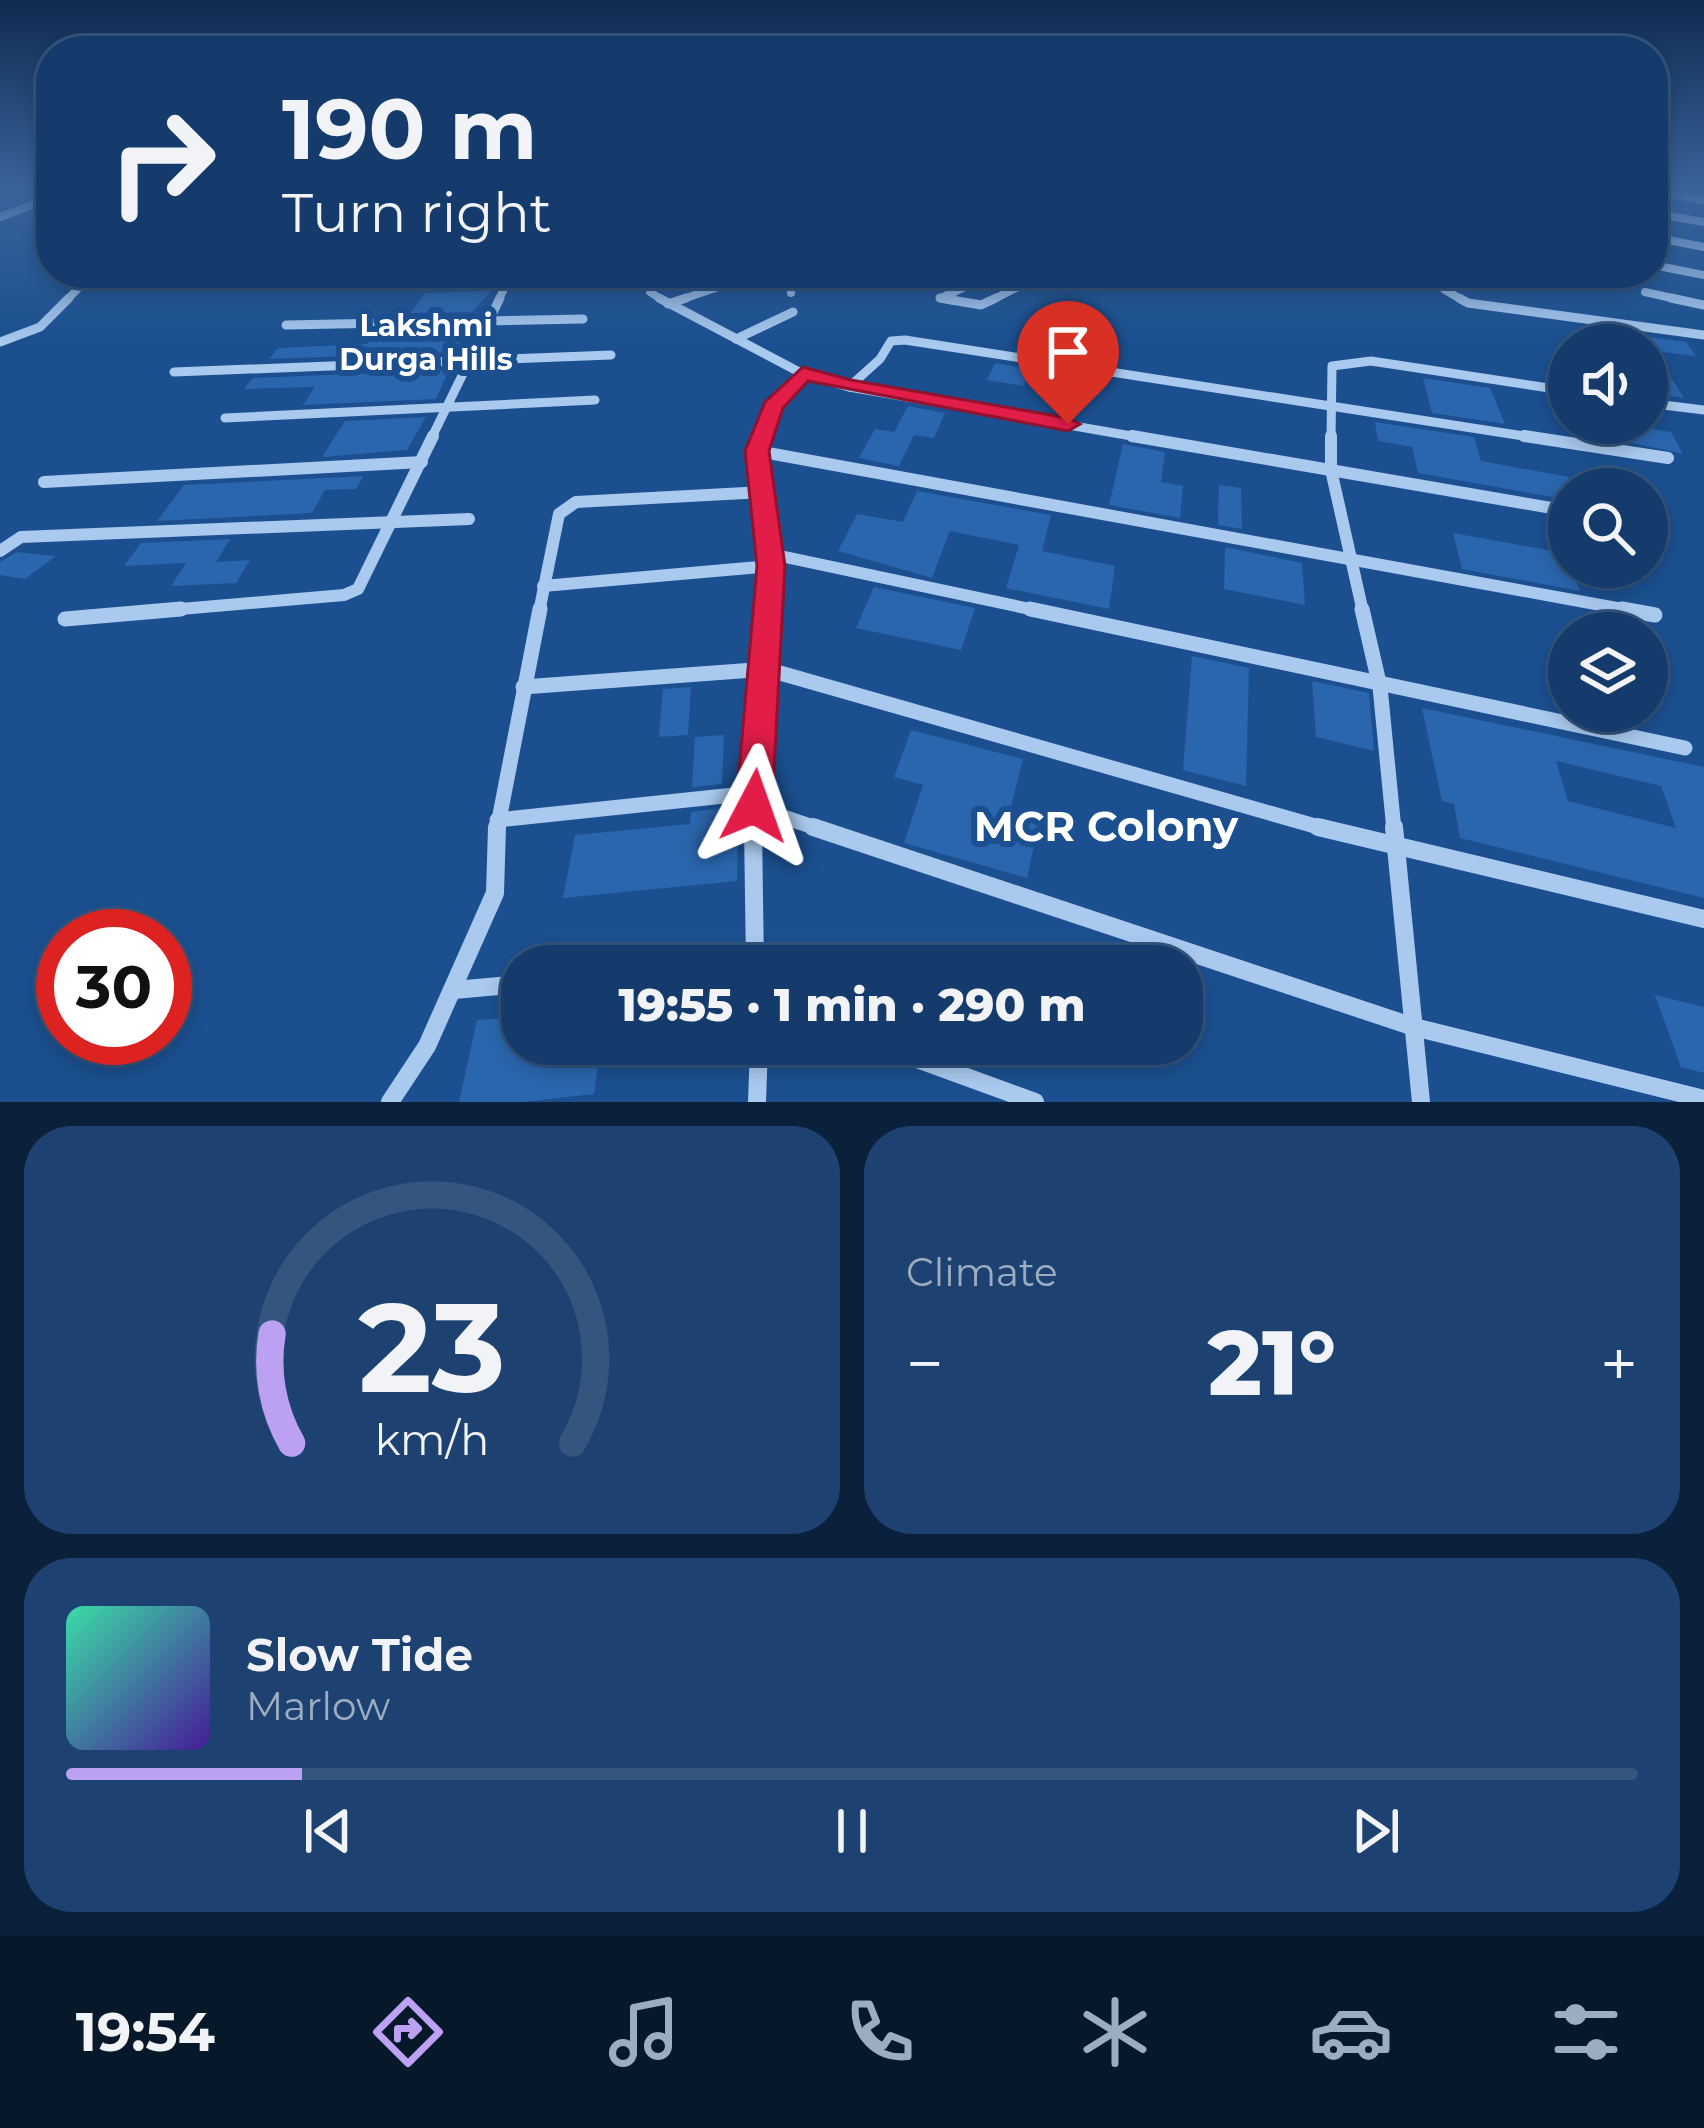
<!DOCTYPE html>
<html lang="en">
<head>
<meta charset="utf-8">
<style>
	body { margin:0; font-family:Montserrat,sans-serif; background:#1d4271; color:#f1f3f6; height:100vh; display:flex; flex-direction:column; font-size:45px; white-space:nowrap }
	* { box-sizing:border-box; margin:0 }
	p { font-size:39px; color:#9dadc1 }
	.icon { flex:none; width:66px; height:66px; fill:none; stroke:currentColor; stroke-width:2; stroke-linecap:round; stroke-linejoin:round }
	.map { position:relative; height:1102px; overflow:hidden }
	.drawer { display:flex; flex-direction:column; gap:24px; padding:24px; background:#0b203b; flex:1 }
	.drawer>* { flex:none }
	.hud { position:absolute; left:36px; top:36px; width:1632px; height:252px; border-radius:48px; box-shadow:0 6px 18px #0003,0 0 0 3px #33557e; background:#143b6b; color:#f1f3f6; overflow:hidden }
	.controls { position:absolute; left:1548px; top:324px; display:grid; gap:24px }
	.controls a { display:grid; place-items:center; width:120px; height:120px; border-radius:50%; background:#143b6b; box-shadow:0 6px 18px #0003,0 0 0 3px #33557e; font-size:60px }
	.speed { position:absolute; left:36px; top:909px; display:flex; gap:24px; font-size:60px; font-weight:700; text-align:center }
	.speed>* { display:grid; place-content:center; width:156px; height:156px; border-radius:50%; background:#143b6b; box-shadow:0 6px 18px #0003,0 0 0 3px #33557e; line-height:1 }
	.speed .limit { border:18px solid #d22; background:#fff; color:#111 }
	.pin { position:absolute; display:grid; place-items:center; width:102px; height:102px; color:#fff; margin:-123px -51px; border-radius:50% 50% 50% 0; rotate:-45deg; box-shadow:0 0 12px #0007 }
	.pin .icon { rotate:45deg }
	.me { position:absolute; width:132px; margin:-66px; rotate:4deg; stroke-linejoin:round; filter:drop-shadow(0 0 9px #0008) }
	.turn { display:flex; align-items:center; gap:42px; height:252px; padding:0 48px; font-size:54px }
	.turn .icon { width:156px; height:156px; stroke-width:2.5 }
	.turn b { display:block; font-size:84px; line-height:102px }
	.big { font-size:90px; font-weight:800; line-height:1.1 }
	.drawer .widget { flex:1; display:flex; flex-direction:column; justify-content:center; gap:18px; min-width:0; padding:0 42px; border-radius:48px; background:#1d4271 }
	.drawer .dial { align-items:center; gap:0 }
	.dial svg { height:312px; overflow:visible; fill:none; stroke:#33557e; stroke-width:7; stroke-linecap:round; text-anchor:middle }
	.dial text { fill:#f1f3f6; stroke:none }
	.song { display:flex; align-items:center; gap:36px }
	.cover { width:144px; height:144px; border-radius:18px; background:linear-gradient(135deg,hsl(160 70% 55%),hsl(260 70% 35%)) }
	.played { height:12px; border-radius:6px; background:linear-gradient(90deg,#bca0f2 15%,#33557e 15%) }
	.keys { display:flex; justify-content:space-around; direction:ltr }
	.heat { display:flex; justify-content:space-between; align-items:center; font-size:66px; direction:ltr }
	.drawer .tiles { flex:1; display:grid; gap:24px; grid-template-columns:1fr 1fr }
	.widget:last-child { grid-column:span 2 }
	.trip { position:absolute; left:501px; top:945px; width:702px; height:120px; border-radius:48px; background:#143b6b; box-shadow:0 6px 18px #0003,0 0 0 3px #33557e; font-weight:800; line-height:120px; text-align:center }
	.tabs { display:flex; height:192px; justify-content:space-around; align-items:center; background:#08182b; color:#9dadc1 }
	.tabs .icon { width:84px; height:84px }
	.tabs .on { color:#bca0f2 }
	.tabs b { font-size:54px; color:#f1f3f6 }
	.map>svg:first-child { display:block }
	.building { fill:#2a66ad; fill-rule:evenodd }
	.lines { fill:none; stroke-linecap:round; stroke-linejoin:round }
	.street-far4 { stroke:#a9c9ee; stroke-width:8 }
	.street-far3 { stroke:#a9c9ee; stroke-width:9 }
	.street-far2 { stroke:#a9c9ee; stroke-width:12 }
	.street-far1 { stroke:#a9c9ee; stroke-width:15 }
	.street { stroke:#a9c9ee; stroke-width:18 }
	.route { fill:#e11d48; stroke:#92132f; stroke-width:3 }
	.labels { text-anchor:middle; stroke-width:12; stroke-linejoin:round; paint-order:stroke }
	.far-neighbourhood-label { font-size:30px; font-weight:bold; fill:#fff; stroke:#1b4f8f }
	.near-neighbourhood-label { font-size:42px; font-weight:bold; fill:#fff; stroke:#1b4f8f }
</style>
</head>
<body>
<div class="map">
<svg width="1704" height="1102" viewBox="0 0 1704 1102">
	<rect width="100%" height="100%" fill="#1b4f8f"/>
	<g class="building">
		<polygon points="491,291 472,312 411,313 425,293"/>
		<polygon points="463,330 458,352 269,359 278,348 367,344 375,332"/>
		<polygon points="1634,335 1686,342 1696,356 1654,351 1684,398 1657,394 1647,377 1647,345 1641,345"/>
		<polygon points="995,363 1030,369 1024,386 987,380"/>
		<polygon points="449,370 436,399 303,405 315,387 244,389 253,378"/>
		<polygon points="1423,378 1490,388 1505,424 1432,413"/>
		<polygon points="908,406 945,413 934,438 914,435 899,466 859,458 875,429 894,432"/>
		<polygon points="426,417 407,450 322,457 345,421"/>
		<polygon points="1375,422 1474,437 1481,461 1569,477 1569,500 1418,473 1412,447 1378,441"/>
		<polygon points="1611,423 1671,432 1683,454 1619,440"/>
		<polygon points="1123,444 1165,452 1161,482 1183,486 1180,518 1109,505"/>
		<polygon points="363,476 356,489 325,490 312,513 157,521 184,485"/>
		<polygon points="1219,485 1241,488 1242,529 1218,525"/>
		<polygon points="917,491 1051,515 1042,551 1115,566 1109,609 1006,588 1019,545 950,531 932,578 838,551 857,514 903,522"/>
		<polygon points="1453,533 1569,554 1569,567 1580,591 1462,569"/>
		<polygon points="230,539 216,562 250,560 236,583 171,586 186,563 124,566 141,543"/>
		<polygon points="1225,547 1302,563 1305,605 1224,589"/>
		<polygon points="17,552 33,554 56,556 25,579 0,575 0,562"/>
		<polygon points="874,587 975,608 961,650 856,628"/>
		<polygon points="1192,656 1249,668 1246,786 1183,770"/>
		<polygon points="1312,681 1369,693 1374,751 1316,737"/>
		<polygon points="691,687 688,735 659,737 663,689"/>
		<path d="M 1422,708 L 1704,767 L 1704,898 L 1460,838 L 1454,804 L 1442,801 ZM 1556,761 L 1661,786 L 1676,828 L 1568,801 Z"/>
		<polygon points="911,730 1023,759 1009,814 1039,822 1027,878 904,843 923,785 894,777"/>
		<polygon points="724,735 722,784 692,787 695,737"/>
		<polygon points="721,808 721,820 738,819 737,881 563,898 575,835 690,824 691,812"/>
		<polygon points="1655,995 1704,1007 1704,1073 1681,1067"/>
		<polygon points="522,1017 522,1044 601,1044 594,1094 524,1102 459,1102 477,1020"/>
	</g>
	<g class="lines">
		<g class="street-far4">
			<polyline points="1653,191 1704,200"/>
			<polyline points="1653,213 1704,222"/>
			<polyline points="0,217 51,198"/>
			<polyline points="1653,237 1704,247"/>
			<polyline points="1653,265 1704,275"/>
			<polyline points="652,273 650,292 664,301"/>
			<polyline points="790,273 791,293"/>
			<polyline points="1430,273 1445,290 1464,301"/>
			<polyline points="312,287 583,281"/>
			<polyline points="1645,292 1685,301"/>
			<polyline points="940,298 956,301"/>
			<polyline points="941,298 995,273"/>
			<polyline points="66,301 93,273"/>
			<polyline points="498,301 512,273"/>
			<polyline points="677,301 730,283"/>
			<polyline points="990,301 1046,273"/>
		</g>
		<g class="street-far3">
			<polyline points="659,298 803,374 849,387 1149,439"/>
			<polyline points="940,298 981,305 996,298"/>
			<polyline points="1459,298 1468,303 1704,335"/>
			<polyline points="1671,298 1704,305"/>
			<polyline points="668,304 686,298"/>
			<polyline points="286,325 583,319"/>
			<polyline points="736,339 793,312"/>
			<polyline points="0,342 40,327 69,298"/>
			<polyline points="174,372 611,355"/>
			<polyline points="849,387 880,359 891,341 905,340 1543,439"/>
			<polyline points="1647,403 1704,410"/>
			<polyline points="225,418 595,400"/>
			<polyline points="431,439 500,298"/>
			<polyline points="761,439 772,406 803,374"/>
			<polyline points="1331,439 1332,366 1371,361 1569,391"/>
		</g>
		<g class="street-far2">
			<polyline points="762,436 757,451 771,566 767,612"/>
			<polyline points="1132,436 1569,511"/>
			<polyline points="1331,436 1331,470 1363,612"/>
			<polyline points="1524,436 1668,458"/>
			<polyline points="757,451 1639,612"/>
			<polyline points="44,482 422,462"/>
			<polyline points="0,551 21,537 469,519"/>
			<polyline points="771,554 1044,612"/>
			<polyline points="543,586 771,566"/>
			<polyline points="146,612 344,595 358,589 433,436"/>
			<polyline points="539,612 559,514 576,502 764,492"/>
		</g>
		<g class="street-far1">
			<polyline points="1030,609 1685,748"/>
			<polyline points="1362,609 1380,687 1394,830"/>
			<polyline points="1622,609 1655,615"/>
			<polyline points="65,619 181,609"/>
			<polyline points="523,687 766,669 1329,830"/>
			<polyline points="754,807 822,830"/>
			<polyline points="497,820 753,793"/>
			<polyline points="497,830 540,609"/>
			<polyline points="753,830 768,609"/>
		</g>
		<g class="street">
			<polyline points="753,827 755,966"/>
			<polyline points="813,827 1414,1027 1704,1099"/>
			<polyline points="1318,827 1704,919"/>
			<polyline points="1394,827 1421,1102"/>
			<polyline points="698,966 754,960"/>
			<polyline points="454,990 522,984"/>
			<polyline points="876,1044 1035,1102"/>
			<polyline points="390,1102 427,1046 495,893 497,827"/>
			<polyline points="757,1102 759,1044"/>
		</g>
	</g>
	<linearGradient id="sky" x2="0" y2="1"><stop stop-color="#0f2b4f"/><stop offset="0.55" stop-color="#39639b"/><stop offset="1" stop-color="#39639b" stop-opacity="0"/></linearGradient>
	<rect width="1704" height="344" fill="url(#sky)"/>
	<polygon class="route" points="803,367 851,380 1068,418 1080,424 1068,431 808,381 783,408 769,451 785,566 772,806 767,817 754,822 741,817 736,806 757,566 745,451 765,402"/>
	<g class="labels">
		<g class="far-neighbourhood-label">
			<text x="426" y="336">Lakshmi<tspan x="426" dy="34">Durga Hills</tspan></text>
		</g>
		<g class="near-neighbourhood-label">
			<text x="1106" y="841">MCR Colony</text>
		</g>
	</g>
</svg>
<div class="controls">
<a><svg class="icon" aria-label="sound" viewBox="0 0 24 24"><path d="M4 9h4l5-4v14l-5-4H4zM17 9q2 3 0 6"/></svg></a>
<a><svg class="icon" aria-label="search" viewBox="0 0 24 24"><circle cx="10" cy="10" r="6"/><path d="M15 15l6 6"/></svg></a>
<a><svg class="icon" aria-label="layers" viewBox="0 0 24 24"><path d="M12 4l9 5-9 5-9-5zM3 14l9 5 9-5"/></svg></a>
</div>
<div class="speed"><div class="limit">30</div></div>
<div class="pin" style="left:1068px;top:424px;background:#d93025"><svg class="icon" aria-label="arrive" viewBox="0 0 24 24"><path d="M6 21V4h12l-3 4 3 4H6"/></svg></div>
<svg class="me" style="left:754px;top:806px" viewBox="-20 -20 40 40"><path d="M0-17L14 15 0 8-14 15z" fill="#e11d48" stroke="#fff" stroke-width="4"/></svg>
<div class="trip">19:55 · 1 min · 290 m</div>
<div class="hud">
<div class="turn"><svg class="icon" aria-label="right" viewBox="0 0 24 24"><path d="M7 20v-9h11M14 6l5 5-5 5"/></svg><div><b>190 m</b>Turn right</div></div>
</div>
</div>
<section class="drawer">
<div class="tiles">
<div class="widget dial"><svg viewBox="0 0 100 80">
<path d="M14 69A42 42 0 1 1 86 69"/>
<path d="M14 69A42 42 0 0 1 9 41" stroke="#bca0f2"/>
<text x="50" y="56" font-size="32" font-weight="700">23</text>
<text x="50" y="72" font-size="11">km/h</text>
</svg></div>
<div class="widget"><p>Climate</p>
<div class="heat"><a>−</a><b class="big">21°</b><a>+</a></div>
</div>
<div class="widget">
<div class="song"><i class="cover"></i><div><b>Slow Tide</b><p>Marlow</p></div></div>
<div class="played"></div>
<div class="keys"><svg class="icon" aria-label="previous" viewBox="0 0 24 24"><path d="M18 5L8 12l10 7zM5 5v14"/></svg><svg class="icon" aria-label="pause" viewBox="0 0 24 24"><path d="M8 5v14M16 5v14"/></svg><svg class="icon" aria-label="next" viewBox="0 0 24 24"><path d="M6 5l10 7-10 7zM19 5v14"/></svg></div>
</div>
</div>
</section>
<nav class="tabs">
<b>19:54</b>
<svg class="icon on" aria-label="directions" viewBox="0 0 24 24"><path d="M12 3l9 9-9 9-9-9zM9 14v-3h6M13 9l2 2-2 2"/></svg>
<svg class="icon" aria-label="music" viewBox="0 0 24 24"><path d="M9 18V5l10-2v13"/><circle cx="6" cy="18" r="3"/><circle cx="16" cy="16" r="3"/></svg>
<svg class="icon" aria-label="phone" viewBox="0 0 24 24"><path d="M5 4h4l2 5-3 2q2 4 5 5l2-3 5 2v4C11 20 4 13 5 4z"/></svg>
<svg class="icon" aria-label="climate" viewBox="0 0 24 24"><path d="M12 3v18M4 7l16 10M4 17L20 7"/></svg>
<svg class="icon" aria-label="car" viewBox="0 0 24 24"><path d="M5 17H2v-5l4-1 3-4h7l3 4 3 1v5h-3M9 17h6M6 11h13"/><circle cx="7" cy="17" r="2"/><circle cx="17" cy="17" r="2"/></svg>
<svg class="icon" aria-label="filters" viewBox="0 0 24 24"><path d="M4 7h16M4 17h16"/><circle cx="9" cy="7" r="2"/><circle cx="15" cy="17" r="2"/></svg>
</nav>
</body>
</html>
